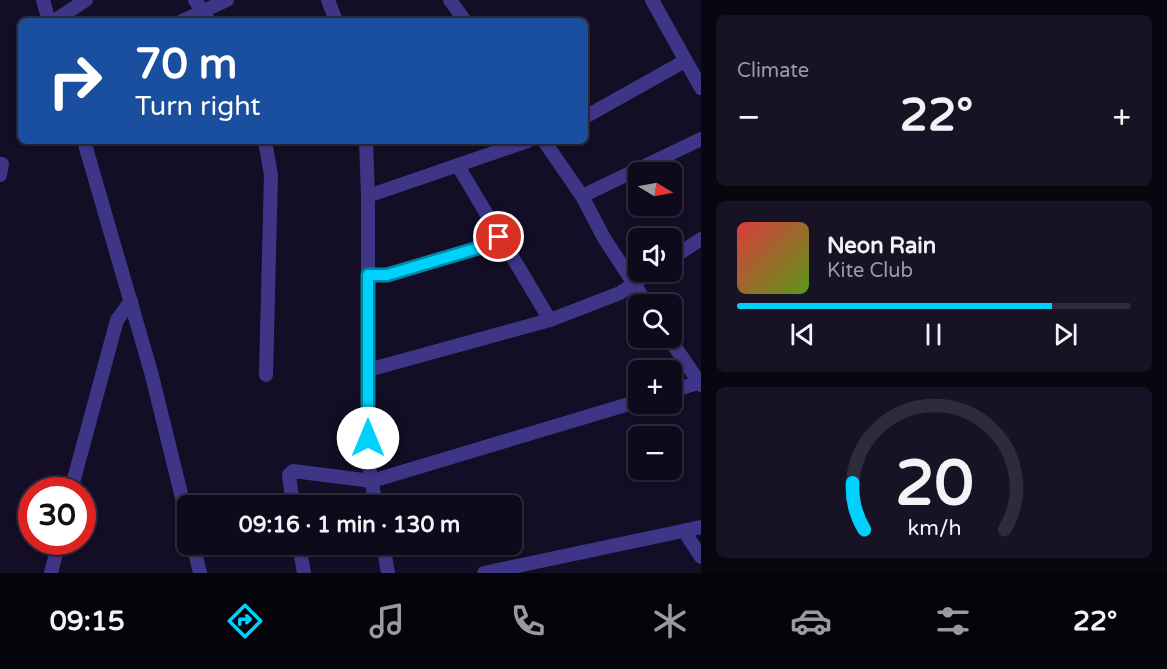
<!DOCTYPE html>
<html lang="en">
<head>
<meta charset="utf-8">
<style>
	body { margin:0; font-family:"Varela Round",sans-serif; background:#171325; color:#f1f3f6; height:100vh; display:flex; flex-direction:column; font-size:22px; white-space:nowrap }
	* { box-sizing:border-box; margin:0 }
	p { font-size:20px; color:#9b9aa3 }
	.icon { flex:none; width:33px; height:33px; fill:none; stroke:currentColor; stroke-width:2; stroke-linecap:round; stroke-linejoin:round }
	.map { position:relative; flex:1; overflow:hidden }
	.details { display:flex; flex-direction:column; gap:15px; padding:15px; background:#08060f; width:466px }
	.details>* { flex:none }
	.hud { position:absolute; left:18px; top:18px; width:570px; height:126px; border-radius:9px; box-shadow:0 2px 4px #0004,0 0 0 2px #2e2b3b; background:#1a4fa0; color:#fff; overflow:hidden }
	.needle { width:39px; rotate:100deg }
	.controls { position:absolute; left:628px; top:162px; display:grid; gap:12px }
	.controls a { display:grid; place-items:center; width:54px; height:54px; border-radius:9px; background:#0e0a1c; box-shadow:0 2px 4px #0004,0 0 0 2px #2e2b3b; font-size:30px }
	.speed { position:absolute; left:18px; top:477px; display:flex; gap:12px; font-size:30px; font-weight:700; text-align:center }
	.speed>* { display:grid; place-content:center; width:78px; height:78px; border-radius:50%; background:#0e0a1c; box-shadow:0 2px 4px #0004,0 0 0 2px #2e2b3b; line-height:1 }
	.speed .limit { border:9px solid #d22; background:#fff; color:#111 }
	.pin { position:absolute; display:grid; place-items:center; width:51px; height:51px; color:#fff; margin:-26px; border:3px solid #fff; border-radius:50%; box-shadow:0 2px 6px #0007 }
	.me { position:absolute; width:66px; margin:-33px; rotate:0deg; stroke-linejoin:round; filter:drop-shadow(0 0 4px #0008) }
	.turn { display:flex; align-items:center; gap:21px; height:126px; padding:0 18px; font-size:27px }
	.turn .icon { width:78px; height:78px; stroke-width:2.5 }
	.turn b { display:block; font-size:42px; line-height:51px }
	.big { font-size:45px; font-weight:800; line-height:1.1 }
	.details .card { flex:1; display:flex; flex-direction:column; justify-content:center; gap:9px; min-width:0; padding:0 21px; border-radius:9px; background:#171325 }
	.details .dial { align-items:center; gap:0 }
	.dial svg { height:156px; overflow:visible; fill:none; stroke:#2e2b3b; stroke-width:7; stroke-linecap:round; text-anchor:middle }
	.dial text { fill:#f1f3f6; stroke:none }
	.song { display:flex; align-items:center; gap:18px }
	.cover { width:72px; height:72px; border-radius:9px; background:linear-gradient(135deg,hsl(0 70% 55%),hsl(90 70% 35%)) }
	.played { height:6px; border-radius:3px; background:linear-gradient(90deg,#00d1fc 80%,#2e2b3b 80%) }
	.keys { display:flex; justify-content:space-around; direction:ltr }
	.heat { display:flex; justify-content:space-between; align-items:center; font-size:33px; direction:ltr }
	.trip { position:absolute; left:177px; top:495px; width:345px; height:60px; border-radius:9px; background:#0e0a1c; box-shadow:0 2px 4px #0004,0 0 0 2px #2e2b3b; font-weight:800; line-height:60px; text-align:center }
	.dock { display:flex; height:96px; justify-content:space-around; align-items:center; background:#06040b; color:#9b9aa3 }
	.dock .icon { width:42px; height:42px }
	.dock .current { color:#00d1fc }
	.dock b { font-size:27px; color:#f1f3f6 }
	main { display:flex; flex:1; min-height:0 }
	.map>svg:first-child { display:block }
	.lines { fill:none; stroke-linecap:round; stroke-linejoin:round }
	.minor { stroke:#3e3587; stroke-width:14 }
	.route-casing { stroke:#0088a4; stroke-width:15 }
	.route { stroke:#00d1fc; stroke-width:10 }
</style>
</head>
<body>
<main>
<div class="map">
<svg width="701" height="573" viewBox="0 0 701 573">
	<rect width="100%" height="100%" fill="#130d25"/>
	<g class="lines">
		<g class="minor">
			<polyline points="43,0 49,21"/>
			<polyline points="195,0 209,21"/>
			<polyline points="328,0 336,21"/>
			<polyline points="450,0 465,21"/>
			<polyline points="652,0 701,88"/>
			<polyline points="54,21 86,0"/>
			<polyline points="182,21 227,0"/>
			<polyline points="585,117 685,61"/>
			<polyline points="84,141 151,372 188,522"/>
			<polyline points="265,141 271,175 266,375"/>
			<polyline points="366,141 368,196 368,461 376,506"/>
			<polyline points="544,141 582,196 604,238 647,304"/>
			<polyline points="0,164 2,164 0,175"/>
			<polyline points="458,166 550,320"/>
			<polyline points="368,196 528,141"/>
			<polyline points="582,196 701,139"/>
			<polyline points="672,258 701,239"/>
			<polyline points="368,275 387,275 485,246 499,237"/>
			<polyline points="669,338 701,385"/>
			<polyline points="368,370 550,320 620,293 651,272"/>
			<polyline points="672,391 701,382"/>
			<polyline points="71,490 117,320 131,301"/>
			<polyline points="293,506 289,475 293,471 372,481 639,401"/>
			<polyline points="684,531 701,557"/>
			<polyline points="193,544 200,573"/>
			<polyline points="299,544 304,573"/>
			<polyline points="383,544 388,573"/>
			<polyline points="51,573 59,542"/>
			<polyline points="484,573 701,527"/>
		</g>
	</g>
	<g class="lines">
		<defs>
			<polyline id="route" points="368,438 368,275 387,275 485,246 499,237"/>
		</defs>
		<use href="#route" class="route-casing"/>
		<use href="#route" class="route"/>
	</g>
</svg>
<div class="controls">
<a><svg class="needle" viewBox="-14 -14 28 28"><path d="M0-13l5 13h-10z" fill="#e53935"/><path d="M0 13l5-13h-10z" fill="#9b9aa3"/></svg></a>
<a><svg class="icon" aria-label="sound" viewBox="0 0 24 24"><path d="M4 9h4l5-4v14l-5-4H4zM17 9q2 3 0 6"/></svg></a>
<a><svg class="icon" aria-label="search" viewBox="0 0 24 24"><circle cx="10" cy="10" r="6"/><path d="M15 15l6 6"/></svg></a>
<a>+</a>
<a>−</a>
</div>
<div class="speed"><div class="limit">30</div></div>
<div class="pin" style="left:499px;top:237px;background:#d93025"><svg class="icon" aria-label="arrive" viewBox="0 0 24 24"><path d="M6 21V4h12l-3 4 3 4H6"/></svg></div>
<svg class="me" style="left:368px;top:438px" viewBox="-20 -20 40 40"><circle r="19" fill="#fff"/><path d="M0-13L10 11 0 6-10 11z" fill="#00d1fc"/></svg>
<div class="trip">09:16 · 1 min · 130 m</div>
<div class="hud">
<div class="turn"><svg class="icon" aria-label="right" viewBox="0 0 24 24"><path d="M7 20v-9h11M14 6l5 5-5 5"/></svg><div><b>70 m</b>Turn right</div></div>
</div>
</div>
<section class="details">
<div class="card"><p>Climate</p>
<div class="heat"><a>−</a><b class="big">22°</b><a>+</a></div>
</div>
<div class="card">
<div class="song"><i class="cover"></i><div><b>Neon Rain</b><p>Kite Club</p></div></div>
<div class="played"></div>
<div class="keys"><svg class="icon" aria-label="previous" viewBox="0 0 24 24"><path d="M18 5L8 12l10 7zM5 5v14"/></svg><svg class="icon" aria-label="pause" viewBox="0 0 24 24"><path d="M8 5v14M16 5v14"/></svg><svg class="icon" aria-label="next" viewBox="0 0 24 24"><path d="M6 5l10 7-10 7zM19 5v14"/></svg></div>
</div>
<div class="card dial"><svg viewBox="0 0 100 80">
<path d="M14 69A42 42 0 1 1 86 69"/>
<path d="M14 69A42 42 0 0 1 8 45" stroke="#00d1fc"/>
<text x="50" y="56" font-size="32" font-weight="700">20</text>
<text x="50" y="72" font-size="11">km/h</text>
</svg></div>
</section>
</main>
<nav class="dock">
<b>09:15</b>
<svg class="icon current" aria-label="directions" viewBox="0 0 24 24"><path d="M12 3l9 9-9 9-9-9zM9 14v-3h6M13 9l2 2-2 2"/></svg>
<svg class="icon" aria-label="music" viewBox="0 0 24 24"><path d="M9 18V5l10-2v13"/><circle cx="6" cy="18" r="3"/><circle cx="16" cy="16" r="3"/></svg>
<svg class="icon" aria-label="phone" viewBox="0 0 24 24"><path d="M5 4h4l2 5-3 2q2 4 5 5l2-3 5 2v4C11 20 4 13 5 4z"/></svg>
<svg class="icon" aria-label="climate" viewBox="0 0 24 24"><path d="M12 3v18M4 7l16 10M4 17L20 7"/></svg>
<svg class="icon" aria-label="car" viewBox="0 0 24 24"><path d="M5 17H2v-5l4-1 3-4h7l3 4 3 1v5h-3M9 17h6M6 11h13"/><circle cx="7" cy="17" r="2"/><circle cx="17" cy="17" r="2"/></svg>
<svg class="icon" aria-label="filters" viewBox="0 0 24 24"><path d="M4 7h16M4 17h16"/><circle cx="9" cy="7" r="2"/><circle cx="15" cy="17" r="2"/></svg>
<b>22°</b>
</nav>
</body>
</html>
